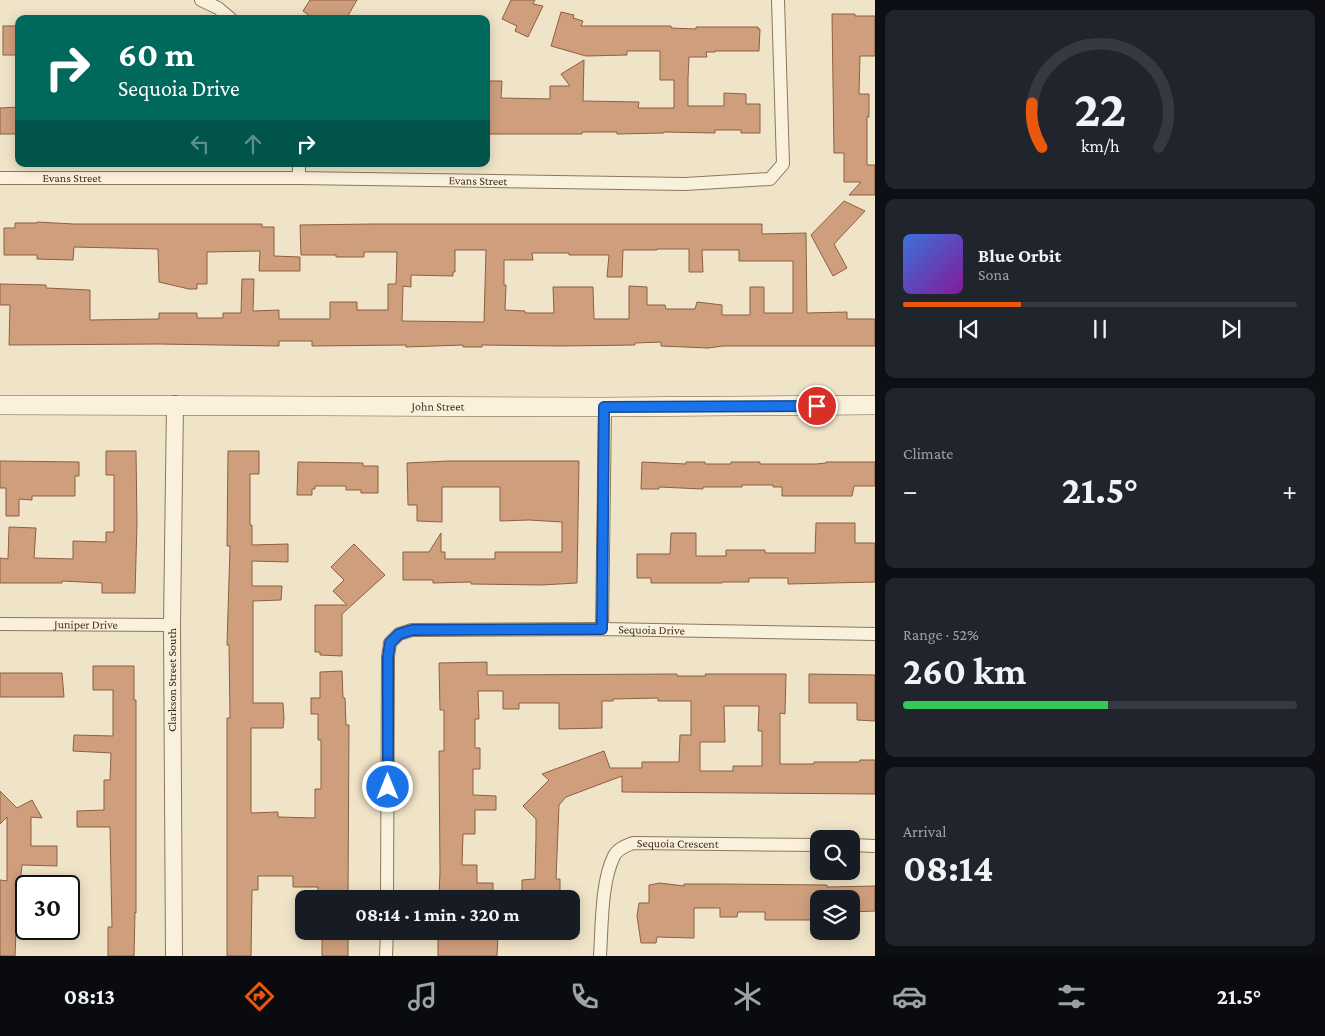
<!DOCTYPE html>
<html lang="en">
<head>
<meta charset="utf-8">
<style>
	body { margin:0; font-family:"Crimson Pro",serif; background:#20242c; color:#f1f3f6; height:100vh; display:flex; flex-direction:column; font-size:19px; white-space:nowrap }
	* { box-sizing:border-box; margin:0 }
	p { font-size:16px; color:#9ea1a6 }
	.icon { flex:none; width:28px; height:28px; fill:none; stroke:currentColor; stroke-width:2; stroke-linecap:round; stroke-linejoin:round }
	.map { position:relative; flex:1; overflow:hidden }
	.side { display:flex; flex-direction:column; gap:10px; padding:10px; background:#0d0f14; width:450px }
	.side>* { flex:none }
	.banner { position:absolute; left:15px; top:15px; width:475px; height:152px; border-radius:10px; box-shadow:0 2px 12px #0003; background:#00695c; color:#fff; overflow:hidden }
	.buttons { position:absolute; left:810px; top:830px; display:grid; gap:10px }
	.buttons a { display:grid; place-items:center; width:50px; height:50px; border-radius:10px; background:#171b24; box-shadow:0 2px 12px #0003; font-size:25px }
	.speed { position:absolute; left:15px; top:875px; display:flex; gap:10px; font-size:25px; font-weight:700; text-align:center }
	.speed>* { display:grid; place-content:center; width:65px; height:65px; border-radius:50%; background:#171b24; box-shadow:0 2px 12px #0003; line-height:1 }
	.speed .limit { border:2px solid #111; border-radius:8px; background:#fff; color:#111 }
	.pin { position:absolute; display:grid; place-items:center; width:42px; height:42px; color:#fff; margin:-21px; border:2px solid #fff; border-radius:50%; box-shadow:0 1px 5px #0007 }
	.me { position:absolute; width:55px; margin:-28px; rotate:0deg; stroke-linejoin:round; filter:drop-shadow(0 0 4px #0008) }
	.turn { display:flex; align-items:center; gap:18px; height:105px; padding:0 20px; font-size:22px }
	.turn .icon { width:65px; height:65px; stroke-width:2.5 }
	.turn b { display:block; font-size:35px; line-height:42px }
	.lanes { display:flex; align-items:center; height:48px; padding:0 20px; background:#0003; justify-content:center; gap:25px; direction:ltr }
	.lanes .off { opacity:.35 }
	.big { font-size:38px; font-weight:700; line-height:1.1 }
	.side .tile { flex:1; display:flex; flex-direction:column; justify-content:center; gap:8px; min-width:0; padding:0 18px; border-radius:10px; background:#20242c }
	.side .dial { align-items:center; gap:0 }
	.dial svg { height:130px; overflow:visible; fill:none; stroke:#363941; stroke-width:7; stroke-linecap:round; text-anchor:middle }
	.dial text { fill:#f1f3f6; stroke:none }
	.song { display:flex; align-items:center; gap:15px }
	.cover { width:60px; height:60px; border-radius:8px; background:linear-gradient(135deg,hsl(220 70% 55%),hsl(290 70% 35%)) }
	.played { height:5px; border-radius:2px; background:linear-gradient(90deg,#ea580c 30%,#363941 30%) }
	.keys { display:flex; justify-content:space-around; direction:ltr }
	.heat { display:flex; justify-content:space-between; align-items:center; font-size:28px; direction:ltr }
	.charge { height:8px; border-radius:4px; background:linear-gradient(90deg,#34c759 52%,#363941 0) }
	.trip { position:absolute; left:295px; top:890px; width:285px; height:50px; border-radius:10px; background:#171b24; box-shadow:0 2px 12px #0003; font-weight:700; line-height:50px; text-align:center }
	.menu { display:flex; height:80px; justify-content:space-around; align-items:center; background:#090b0e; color:#9ea1a6 }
	.menu .icon { width:35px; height:35px }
	.menu .on { color:#ea580c }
	.menu b { font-size:22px; color:#f1f3f6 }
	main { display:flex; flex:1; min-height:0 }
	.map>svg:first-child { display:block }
	.building { fill:#cf9f7d; stroke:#8d5f41; fill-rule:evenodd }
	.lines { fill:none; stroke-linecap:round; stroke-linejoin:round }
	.minor-casing { stroke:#8d765c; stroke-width:14 }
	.tertiary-casing { stroke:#8d765c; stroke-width:18 }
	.secondary-casing { stroke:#6f573f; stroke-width:20 }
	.minor { stroke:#faf1dc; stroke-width:12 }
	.tertiary { stroke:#faf1dc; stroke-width:16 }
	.secondary { stroke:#faf1dc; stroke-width:19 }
	.route-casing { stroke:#114b97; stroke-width:12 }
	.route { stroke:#1a73e8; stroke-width:9 }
	.labels { text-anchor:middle; stroke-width:5; stroke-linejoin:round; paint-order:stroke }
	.street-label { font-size:12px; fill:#3d2e20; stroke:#f7eed8 }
</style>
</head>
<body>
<main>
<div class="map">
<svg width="875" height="956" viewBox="0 0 875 956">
	<rect width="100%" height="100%" fill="#f0e4c8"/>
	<g class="building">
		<polygon points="310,0 357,0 346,19 314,19 303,11"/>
		<polygon points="511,0 535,0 533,4 543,6 528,37 515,31 517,26 502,19"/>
		<polygon points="561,12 574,15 573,18 583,21 581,26 671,26 671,28 696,29 696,27 758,27 758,29 760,29 759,51 715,51 715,52 706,52 707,57 689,57 688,78 688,106 724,106 724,93 746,94 746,104 760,104 760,133 741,133 741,130 715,130 715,133 664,132 664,133 617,134 617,132 582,132 582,134 486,134 486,81 502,81 501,98 550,99 550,86 570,86 561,74 584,60 583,101 639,102 638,108 674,108 674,80 660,80 660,51 627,51 627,55 586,56 551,46"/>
		<polygon points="832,14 855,14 855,16 875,16 875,56 860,56 859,94 869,94 869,117 867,117 867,165 875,165 875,195 849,195 861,182 844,182 844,153 834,153"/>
		<rect x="3" y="26" width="16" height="29"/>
		<polygon points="19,107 19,131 16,131 16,134 0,134 0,108"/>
		<polygon points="844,201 865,211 834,244 847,268 833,276 811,235"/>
		<polygon points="37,222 74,224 262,224 262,227 274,227 274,256 300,257 300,271 259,271 260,251 207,252 207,284 197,284 197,289 189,289 159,282 158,249 74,247 73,260 37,259 37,255 4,255 4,228 15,228 15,223 37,223"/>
		<path d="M 373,224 L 762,224 L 762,234 L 806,233 L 807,313 L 847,312 L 847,319 L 875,319 L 875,346 L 723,346 L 708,348 L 661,346 L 661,342 L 635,343 L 635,345 L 560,346 L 482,345 L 482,347 L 463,347 L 463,345 L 406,347 L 406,345 L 312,346 L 312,341 L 279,341 L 279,346 L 159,344 L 9,345 L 10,305 L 0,305 L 0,284 L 46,285 L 46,288 L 90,290 L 90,320 L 159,319 L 159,313 L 197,313 L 197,318 L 223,318 L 223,313 L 241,313 L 242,279 L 254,279 L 253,311 L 279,310 L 279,319 L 330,319 L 330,302 L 357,302 L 357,310 L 388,310 L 388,284 L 396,284 L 397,252 L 364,252 L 364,257 L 336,257 L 336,255 L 301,255 L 300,225 ZM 657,249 L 689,249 L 689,272 L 703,272 L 702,250 L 739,250 L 739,261 L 793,261 L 793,313 L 764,313 L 764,287 L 750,287 L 750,315 L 722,315 L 722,305 L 697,302 L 695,309 L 666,309 L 665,305 L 647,305 L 647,287 L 629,286 L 629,319 L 594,319 L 593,287 L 553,287 L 554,313 L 525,313 L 525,311 L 505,310 L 506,285 L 504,285 L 504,260 L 533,260 L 532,253 L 569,253 L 569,255 L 609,255 L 607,277 L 622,277 L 623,250 L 657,250 ZM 455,250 L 486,250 L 484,322 L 402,321 L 403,286 L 411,287 L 411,275 L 453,276 L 453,272 L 455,272 Z"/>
		<polygon points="106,451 136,451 137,523 135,593 102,593 102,583 62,581 62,583 0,583 0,558 8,559 9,527 36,528 34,558 73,559 73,541 106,542 106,532 114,532 114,475 106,475"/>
		<polygon points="228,451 259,451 259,474 250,474 250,525 252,525 252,545 288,544 288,562 252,561 252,586 282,586 281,600 253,601 253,703 283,703 284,718 283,728 251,728 251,813 278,812 278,817 315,818 315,789 321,789 321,740 318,740 318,714 311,714 311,698 320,698 320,672 342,671 343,698 345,698 346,725 349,725 348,899 318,899 318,887 293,887 293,876 258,876 258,890 252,890 251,956 227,956 227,718 230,718 229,645 227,645 230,546 227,546"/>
		<polygon points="0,461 79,462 79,476 75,476 75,496 32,496 32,500 19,499 19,516 6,516 6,488 0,488"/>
		<polygon points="448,461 579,461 577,583 541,585 471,584 471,582 433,583 433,580 403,580 403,552 429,552 441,533 441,552 445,552 445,559 495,559 495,552 562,552 562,522 529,520 500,521 500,487 442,487 442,522 417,521 417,505 408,505 407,463"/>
		<polygon points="298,462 363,463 363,466 378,466 378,493 361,493 361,490 346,490 346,486 315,486 315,489 312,489 312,495 297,495"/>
		<polygon points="642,462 686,464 686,462 705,462 705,464 731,464 731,462 760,462 760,464 816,464 826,463 826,462 875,462 875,486 854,486 852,496 782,496 782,487 773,487 773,485 742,485 742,487 703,487 703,489 659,487 659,489 641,489"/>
		<polygon points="816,523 855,523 855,543 875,543 875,582 788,584 788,578 749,578 749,582 722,582 722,583 651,583 651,578 637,578 637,554 670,554 671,533 696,533 696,556 726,556 726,550 765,550 765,553 815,553"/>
		<polygon points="354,544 385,575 342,614 342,656 320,655 320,652 315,652 315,605 347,605 333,591 344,580 331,567"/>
		<path d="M 487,662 L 487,675 L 677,674 L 677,676 L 706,676 L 705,674 L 786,674 L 785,714 L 780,713 L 780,764 L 814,764 L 814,762 L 859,762 L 860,760 L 875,760 L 875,794 L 622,792 L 622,776 L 566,797 L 559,805 L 556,879 L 560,879 L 560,899 L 522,899 L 522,880 L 535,879 L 536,836 L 536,819 L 523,806 L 549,780 L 542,774 L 604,751 L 610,768 L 642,768 L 642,762 L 679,762 L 680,735 L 691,735 L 691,701 L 658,701 L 658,698 L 613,699 L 613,701 L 602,701 L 602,728 L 559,729 L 559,703 L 519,703 L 519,709 L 503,709 L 503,691 L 478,691 L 479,719 L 475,719 L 475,748 L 480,748 L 480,769 L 473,769 L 473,795 L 496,796 L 496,810 L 475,810 L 475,834 L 463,834 L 462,865 L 477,865 L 477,883 L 493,883 L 493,899 L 439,897 L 440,872 L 439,751 L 444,751 L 444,710 L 440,710 L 439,663 ZM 724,706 L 759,706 L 758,731 L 762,731 L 762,766 L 733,766 L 733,771 L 700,771 L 700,742 L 725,742 Z"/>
		<polygon points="93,666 134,666 134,700 136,700 136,913 135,912 134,956 108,956 108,927 112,927 110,827 77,827 77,811 104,810 104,780 110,780 111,753 73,751 74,735 113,736 113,690 93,690"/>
		<polygon points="0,673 62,673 64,697 0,697"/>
		<polygon points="809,674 875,675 875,721 857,720 857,703 809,703"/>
		<polygon points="0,791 17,808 32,800 42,818 31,817 31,846 57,846 57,866 22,865 17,910 15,956 0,956 0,880 7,881 7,817 0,824"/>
		<polygon points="660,883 684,886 684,884 720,884 827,885 827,887 875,886 875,911 851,912 851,899 819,899 819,920 765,920 765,912 738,912 737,917 720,917 720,908 694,908 694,938 657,937 656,943 641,943 637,916 639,903 649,903 649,885"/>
		<rect x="322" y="931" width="26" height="25"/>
		<polygon points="438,931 475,931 475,934 498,934 497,956 438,956"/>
	</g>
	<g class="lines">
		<defs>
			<g id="minor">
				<polyline points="201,0 218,8 231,19"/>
				<path id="s1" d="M 0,178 L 299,178 L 685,184 L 770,179 L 783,164 L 778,0"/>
				<polyline points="299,178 299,164"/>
				<path id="s2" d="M 0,624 L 172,625"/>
				<polyline points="602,629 605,407"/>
				<polyline points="851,845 875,846"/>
				<path id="s3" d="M 387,899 L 388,657 L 390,643 L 399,634 L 412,630 L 602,629 L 875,634"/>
				<polyline points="386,956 387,931"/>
				<path id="s4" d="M 600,956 C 602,926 601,882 614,856 C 618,848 626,846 633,843 L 819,845"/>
			</g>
			<polyline id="tertiary" points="174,956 172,625 175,404"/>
			<g id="secondary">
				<path id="s5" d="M 0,405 L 605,407 L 875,405"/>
			</g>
		</defs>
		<use href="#minor" class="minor-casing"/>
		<use href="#tertiary" class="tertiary-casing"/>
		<use href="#secondary" class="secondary-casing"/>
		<use href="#minor" class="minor"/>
		<use href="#tertiary" class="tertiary"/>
		<use href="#secondary" class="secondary"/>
	</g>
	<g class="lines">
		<defs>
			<polyline id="route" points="388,787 388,657 390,643 399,634 412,630 602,629 604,407 817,406"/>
		</defs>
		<use href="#route" class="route-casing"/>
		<use href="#route" class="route"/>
	</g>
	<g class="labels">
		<g class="street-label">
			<text dy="4" stroke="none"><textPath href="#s1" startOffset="72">Evans Street</textPath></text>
			<text dy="4" stroke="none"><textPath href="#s1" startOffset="478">Evans Street</textPath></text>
			<text dy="4" stroke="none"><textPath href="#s5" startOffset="438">John Street</textPath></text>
			<text dy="4" stroke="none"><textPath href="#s2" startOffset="86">Juniper Drive</textPath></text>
			<text dy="4" stroke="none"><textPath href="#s3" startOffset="522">Sequoia Drive</textPath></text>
			<text transform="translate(172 680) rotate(-90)" y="4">Clarkson Street South</text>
			<text dy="4" stroke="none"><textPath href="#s4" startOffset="170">Sequoia Crescent</textPath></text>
		</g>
	</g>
</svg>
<div class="buttons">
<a><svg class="icon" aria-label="search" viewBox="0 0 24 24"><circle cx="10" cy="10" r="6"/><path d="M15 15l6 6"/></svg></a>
<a><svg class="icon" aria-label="layers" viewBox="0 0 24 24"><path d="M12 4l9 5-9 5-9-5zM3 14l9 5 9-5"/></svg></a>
</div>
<div class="speed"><div class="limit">30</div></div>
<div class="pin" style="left:817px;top:406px;background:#d93025"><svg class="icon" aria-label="arrive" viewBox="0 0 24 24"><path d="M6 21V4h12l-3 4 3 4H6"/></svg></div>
<svg class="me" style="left:388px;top:787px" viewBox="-20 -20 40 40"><circle r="17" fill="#1a73e8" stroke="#fff" stroke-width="3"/><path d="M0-11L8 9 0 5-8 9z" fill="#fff"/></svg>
<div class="trip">08:14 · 1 min · 320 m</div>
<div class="banner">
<div class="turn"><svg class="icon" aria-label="right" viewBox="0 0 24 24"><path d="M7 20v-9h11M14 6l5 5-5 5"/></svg><div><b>60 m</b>Sequoia Drive</div></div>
<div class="lanes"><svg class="icon off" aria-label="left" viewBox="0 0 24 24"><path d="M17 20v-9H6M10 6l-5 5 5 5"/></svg><svg class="icon off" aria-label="ahead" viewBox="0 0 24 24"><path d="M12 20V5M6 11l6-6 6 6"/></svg><svg class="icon" aria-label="right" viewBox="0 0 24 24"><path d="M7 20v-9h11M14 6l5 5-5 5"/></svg></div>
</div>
</div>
<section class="side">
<div class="tile dial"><svg viewBox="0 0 100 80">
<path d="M14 69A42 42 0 1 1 86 69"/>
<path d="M14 69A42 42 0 0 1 8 42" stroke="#ea580c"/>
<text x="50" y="56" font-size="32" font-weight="700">22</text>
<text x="50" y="72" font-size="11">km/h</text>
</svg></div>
<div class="tile">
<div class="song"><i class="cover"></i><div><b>Blue Orbit</b><p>Sona</p></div></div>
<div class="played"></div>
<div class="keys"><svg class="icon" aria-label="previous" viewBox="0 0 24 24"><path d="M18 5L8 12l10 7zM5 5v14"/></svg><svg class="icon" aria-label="pause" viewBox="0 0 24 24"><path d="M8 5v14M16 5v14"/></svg><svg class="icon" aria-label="next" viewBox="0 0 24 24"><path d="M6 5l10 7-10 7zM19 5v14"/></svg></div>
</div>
<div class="tile"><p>Climate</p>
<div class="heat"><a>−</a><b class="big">21.5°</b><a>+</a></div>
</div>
<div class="tile"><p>Range · 52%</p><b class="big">260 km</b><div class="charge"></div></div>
<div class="tile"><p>Arrival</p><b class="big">08:14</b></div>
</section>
</main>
<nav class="menu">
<b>08:13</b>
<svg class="icon on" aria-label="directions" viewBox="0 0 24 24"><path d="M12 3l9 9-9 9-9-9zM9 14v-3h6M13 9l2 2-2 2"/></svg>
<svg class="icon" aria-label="music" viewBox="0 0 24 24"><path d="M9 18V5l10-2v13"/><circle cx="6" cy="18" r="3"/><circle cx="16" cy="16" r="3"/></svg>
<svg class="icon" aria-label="phone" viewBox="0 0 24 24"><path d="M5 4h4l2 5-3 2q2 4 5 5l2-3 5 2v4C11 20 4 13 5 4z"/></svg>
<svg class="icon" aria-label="climate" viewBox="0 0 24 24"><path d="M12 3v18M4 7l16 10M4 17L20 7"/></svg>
<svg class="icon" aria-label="car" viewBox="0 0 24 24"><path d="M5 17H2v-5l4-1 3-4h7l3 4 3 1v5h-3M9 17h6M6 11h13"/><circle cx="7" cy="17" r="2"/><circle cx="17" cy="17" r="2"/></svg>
<svg class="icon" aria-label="filters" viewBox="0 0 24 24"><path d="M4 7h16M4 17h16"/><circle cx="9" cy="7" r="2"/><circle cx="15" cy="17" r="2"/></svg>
<b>21.5°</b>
</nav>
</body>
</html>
